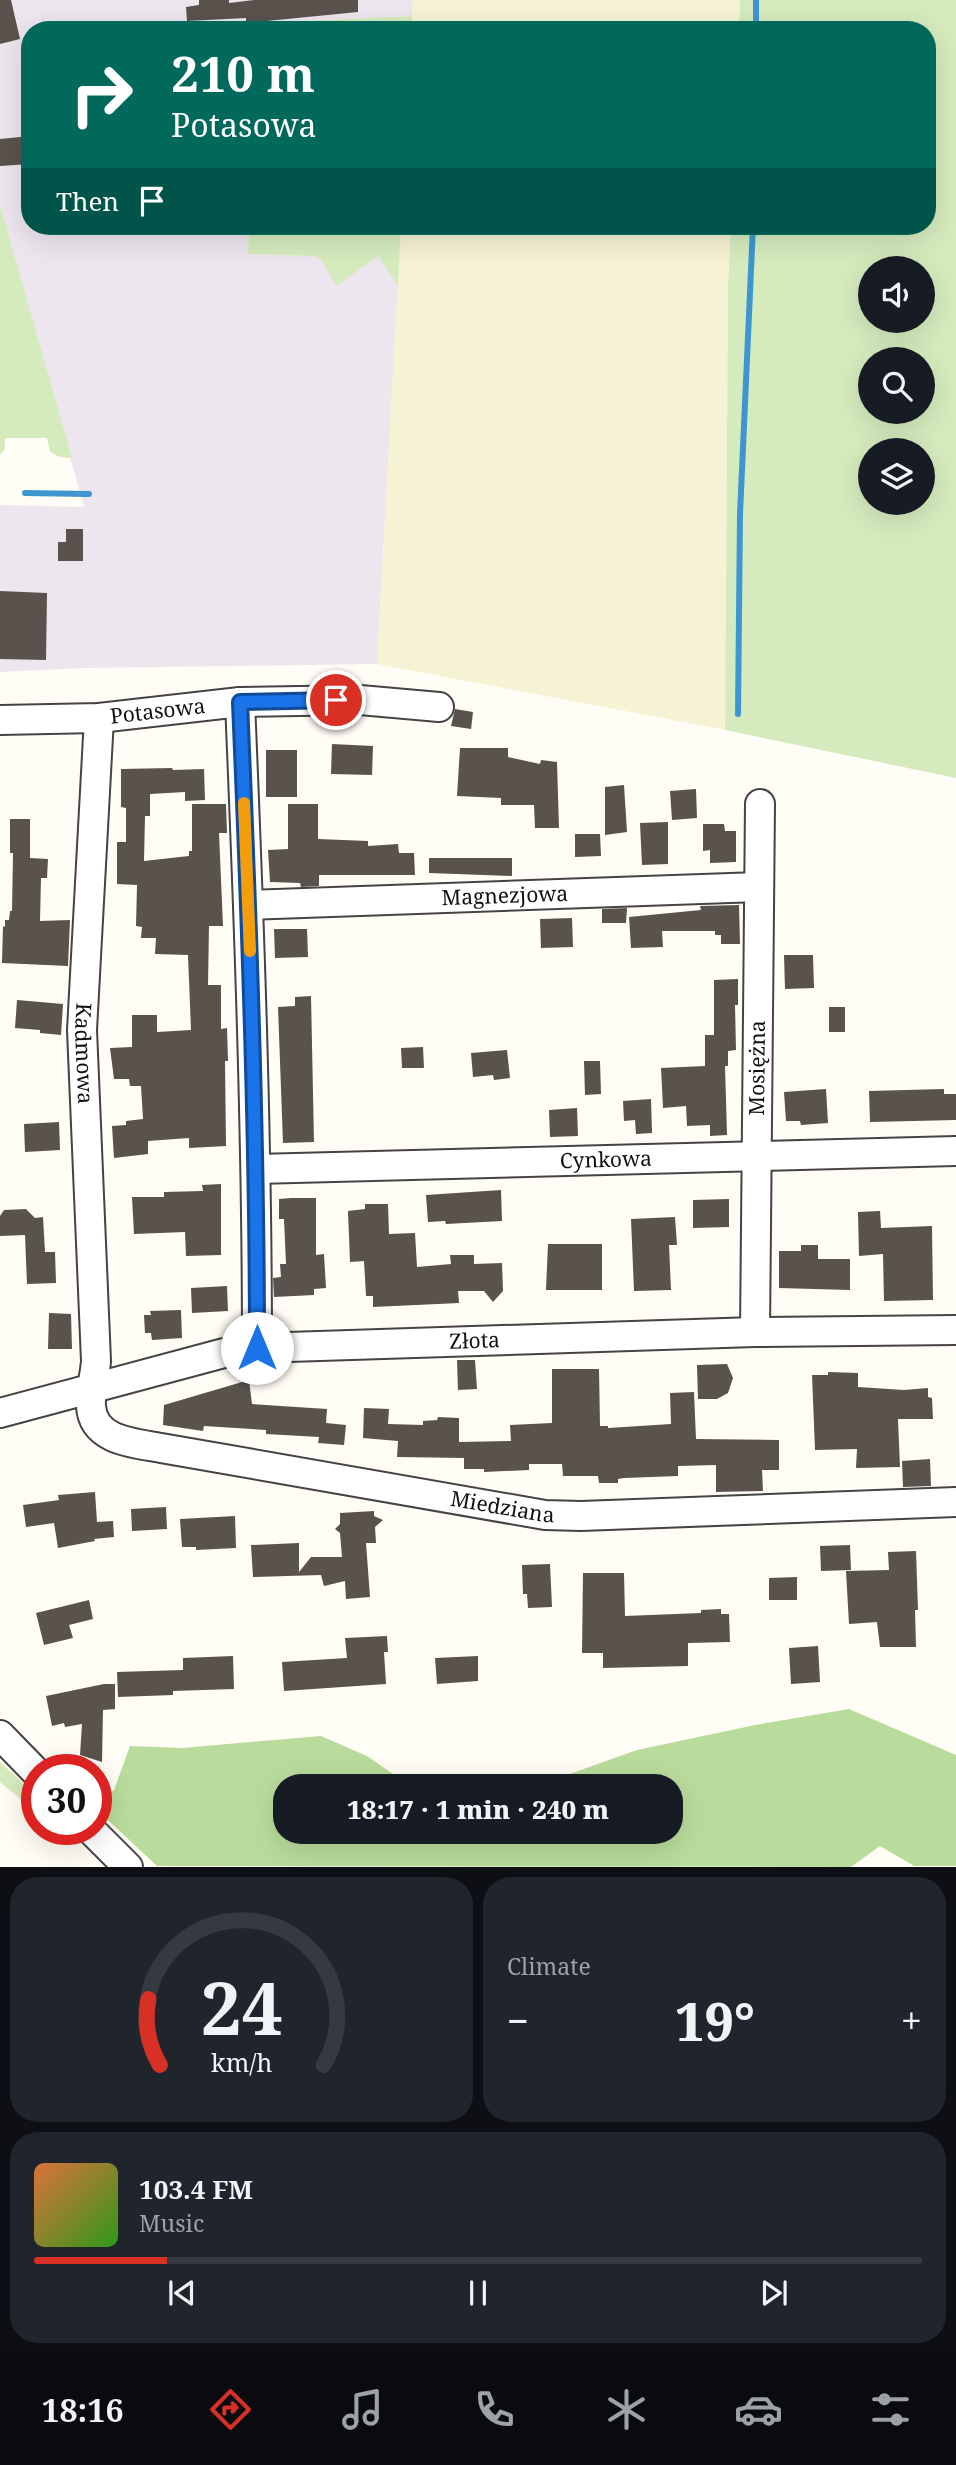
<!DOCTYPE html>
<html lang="en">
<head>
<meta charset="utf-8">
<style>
	body { margin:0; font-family:"Noto Serif",serif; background:#20242c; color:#f1f3f6; height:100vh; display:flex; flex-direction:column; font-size:26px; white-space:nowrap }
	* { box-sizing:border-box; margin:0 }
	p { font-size:23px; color:#9ea1a6 }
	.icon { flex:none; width:38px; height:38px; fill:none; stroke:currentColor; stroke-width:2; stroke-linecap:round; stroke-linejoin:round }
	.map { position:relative; height:1867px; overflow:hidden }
	.side { display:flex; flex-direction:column; gap:10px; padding:10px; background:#0d0f14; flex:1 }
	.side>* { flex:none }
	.guide { position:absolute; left:21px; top:21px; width:915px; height:214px; border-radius:28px; box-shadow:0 7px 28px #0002; background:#00695c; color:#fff; overflow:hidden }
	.fabs { position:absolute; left:858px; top:256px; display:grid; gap:14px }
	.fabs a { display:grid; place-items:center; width:77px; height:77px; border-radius:50%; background:#171b24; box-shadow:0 7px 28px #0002; font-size:35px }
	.speed { position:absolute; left:21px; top:1754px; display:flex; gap:14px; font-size:35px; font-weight:700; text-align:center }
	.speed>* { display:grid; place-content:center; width:91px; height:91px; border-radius:50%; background:#171b24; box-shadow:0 7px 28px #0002; line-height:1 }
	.speed .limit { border:10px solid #d22; background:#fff; color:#111 }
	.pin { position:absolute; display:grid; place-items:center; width:60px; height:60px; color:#fff; margin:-30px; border:4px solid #fff; border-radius:50%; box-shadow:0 2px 7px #0007 }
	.me { position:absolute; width:77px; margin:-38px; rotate:0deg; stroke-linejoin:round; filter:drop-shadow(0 0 5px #0008) }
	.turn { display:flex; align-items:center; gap:24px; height:147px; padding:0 35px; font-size:32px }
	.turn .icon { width:91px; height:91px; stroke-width:2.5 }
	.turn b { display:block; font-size:49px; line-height:60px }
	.then { display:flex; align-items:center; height:66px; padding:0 35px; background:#0003; gap:14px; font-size:26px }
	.big { font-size:52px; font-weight:800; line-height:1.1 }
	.side .card { flex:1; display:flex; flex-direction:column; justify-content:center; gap:10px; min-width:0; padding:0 24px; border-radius:28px; background:#20242c }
	.side .dial { align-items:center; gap:0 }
	.dial svg { height:182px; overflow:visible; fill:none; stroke:#363941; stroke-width:7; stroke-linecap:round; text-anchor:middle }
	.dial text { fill:#f1f3f6; stroke:none }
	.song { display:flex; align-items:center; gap:21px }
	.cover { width:84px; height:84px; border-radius:10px; background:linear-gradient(135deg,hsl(20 70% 55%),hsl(110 70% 35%)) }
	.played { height:7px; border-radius:4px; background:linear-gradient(90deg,#d93025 15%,#363941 15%) }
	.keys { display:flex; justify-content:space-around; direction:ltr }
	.heat { display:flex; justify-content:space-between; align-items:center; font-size:38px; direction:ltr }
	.side .tiles { flex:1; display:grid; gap:10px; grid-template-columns:1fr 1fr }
	.card:last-child { grid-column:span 2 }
	.trip { position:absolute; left:273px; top:1774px; width:410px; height:70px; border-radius:28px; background:#171b24; box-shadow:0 7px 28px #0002; font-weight:800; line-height:70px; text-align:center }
	.dock { display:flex; height:112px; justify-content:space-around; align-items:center; background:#090b0e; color:#9ea1a6 }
	.dock .icon { width:49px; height:49px }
	.dock .selected { color:#d93025 }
	.dock b { font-size:32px; color:#f1f3f6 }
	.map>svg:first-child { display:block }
	.industrial { fill:#eee6ef }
	.farmland { fill:#f6f3d4 }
	.green { fill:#d5ebbd; fill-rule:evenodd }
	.forest { fill:#b9dc9c }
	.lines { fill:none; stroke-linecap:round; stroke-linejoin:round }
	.stream { stroke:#3f96cf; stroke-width:6 }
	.building { fill:#5a524d }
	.minor-casing { stroke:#444; stroke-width:32 }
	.minor { stroke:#fff; stroke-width:28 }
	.route-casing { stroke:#114b97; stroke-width:18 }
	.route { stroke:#1a73e8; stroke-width:12 }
	.slow { stroke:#f59e0b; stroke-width:12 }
	.labels { text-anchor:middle; stroke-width:7; stroke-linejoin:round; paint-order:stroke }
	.street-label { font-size:21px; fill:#111; stroke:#fff }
</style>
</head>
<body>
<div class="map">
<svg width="956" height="1867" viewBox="0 0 956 1867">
	<rect width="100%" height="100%" fill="#fffdf5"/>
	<polygon class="industrial" points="0,0 413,0 412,16 235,24 235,30 30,30 30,226 249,226 248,254 313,256 322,260 378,256 398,286 377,664 86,668 0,672 0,505 84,507 0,205"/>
	<g class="farmland">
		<polygon points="413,0 740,0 739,30 411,30"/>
		<polygon points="401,226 731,226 728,286 725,730 377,664"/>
	</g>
	<g class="green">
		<path d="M 740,0 L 956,0 L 956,778 L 725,730 L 728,286 L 731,226 L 928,226 L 928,30 L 739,30 ZM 870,268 L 922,268 L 922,320 L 870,320 ZM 870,359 L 922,359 L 922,411 L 870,411 ZM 870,450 L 922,450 L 922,502 L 870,502 Z"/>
		<polygon points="412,16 411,30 235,30 235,24"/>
		<polygon points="0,205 72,458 60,457 50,452 47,438 5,438 5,449 0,454"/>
		<polygon points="249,226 401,226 398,286 378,256 336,286 322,260 313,256 248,254"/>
		<polygon points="0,1762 37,1796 37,1813 0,1782"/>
	</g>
	<polygon class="forest" points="849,1709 956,1755 956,1866 914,1866 880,1846 851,1867 157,1866 96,1809 96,1802 114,1790 130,1746 182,1748 321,1736 367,1756 412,1787 285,1787 285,1832 670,1832 670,1787 533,1787 637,1750 755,1725"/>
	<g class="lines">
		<g class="stream">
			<polyline points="756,0 756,30"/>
			<polyline points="25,493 89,494"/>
			<polyline points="738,714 740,514 753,226"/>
		</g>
	</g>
	<g class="building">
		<polygon points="0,0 11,0 20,39 0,44"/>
		<polygon points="199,0 229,0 229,3 254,0 358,0 358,12 246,23 246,18 187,21 186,7 199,5"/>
		<polygon points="30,136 30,164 0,166 0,139"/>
		<polygon points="66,529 83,529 83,561 58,561 58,542 66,542"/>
		<polygon points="0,591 47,593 46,660 0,659"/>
		<polygon points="455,709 473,712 471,729 451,726"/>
		<polygon points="332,744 373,746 372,775 331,774"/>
		<polygon points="460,748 508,748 508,757 540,764 541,760 557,762 559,828 535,828 534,805 501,805 501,798 457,796"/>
		<rect x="266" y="750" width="31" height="47"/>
		<polygon points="172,768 173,770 204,769 205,800 185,801 185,792 150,794 150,816 145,816 144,861 189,856 189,851 192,851 192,804 226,804 227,833 219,833 223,926 209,926 208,985 221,985 221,1029 227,1028 228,1061 225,1061 226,1146 189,1148 189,1138 148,1141 148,1154 114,1158 112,1126 126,1125 126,1121 143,1119 141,1086 130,1086 129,1079 114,1079 110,1048 132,1047 132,1015 157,1015 157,1032 191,1030 188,955 155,954 156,938 141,938 142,927 136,926 137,885 117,884 117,842 126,842 126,808 121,807 121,769"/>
		<polygon points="624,785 627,832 605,835 605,787"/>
		<polygon points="696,789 697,818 672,820 670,791"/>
		<polygon points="288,804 318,804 318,839 368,841 368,846 398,844 399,853 414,853 415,875 319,875 319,886 301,887 300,883 270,882 268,850 288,849"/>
		<polygon points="10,819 30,819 30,858 48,859 47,878 41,878 40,921 70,920 68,966 2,963 3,926 5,927 5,920 9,920 10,911 12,911 13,853 10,853"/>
		<polygon points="668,822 668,864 642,865 640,823"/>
		<polygon points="703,824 724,824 725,831 736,831 736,862 710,863 710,850 703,851"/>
		<polygon points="575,834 600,834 601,856 575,857"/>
		<polygon points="429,858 512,858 512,876 429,873"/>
		<polygon points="739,905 740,944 721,944 721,935 715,935 715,931 662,931 663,947 631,948 629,917 701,910 700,906"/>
		<polygon points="627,908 626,923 602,923 602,909"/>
		<polygon points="572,918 573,947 541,948 540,919"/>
		<polygon points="274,929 307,929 308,957 275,958"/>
		<polygon points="784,955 813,955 814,988 785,989"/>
		<polygon points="738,979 738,1005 735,1005 736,1050 728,1051 728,1066 725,1066 727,1135 710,1136 710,1125 687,1126 686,1106 663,1108 661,1068 705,1066 705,1035 714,1035 714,980"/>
		<polygon points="311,996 314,1142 283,1143 278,1007 295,1006 295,997"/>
		<polygon points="17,1000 63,1004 61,1035 40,1033 40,1030 15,1028"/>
		<rect x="829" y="1007" width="16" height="25"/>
		<polygon points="423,1047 424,1068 402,1068 401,1048"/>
		<polygon points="507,1050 510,1078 494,1080 493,1075 473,1077 471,1053"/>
		<polygon points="584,1061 600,1061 601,1094 585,1095"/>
		<polygon points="826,1089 828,1123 801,1125 800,1121 786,1121 784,1092"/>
		<polygon points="944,1089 944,1094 956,1094 956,1120 870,1122 869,1091"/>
		<polygon points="651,1099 652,1133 636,1134 635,1120 624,1121 623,1101"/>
		<polygon points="577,1108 578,1136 550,1137 549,1110"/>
		<polygon points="59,1122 60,1150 25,1152 24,1124"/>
		<polygon points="221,1184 221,1255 186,1256 185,1232 134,1234 132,1197 164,1197 164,1192 203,1191 202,1185"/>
		<polygon points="501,1190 502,1221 446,1224 445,1221 428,1222 426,1195"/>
		<polygon points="291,1198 316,1198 316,1255 324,1254 326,1288 314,1289 314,1295 274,1297 273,1278 281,1277 280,1264 286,1264 284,1219 279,1219 279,1199"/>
		<polygon points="729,1199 729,1227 693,1228 693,1200"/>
		<polygon points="365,1204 388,1204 389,1234 415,1233 417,1267 451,1264 450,1255 474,1255 474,1264 502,1263 503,1291 493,1302 484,1291 458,1291 459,1303 373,1307 373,1296 366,1296 364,1261 350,1262 348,1211 365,1209"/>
		<polygon points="26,1209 35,1218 43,1217 45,1252 55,1252 56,1283 27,1284 25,1235 0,1236 0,1216 4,1210"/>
		<polygon points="880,1211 881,1228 932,1226 933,1300 884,1301 883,1254 859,1256 858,1212"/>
		<polygon points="675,1217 677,1245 669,1245 671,1290 634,1291 631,1219"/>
		<polygon points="548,1244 602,1244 602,1290 546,1290"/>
		<polygon points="801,1245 818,1245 818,1259 850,1259 850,1290 779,1288 779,1251 801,1251"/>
		<polygon points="227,1286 228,1311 192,1313 191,1288"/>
		<polygon points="181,1310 182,1338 152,1340 151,1333 145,1333 144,1315 151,1315 150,1311"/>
		<polygon points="49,1313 71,1314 72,1349 48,1349"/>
		<polygon points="457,1360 475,1360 477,1389 458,1390"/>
		<polygon points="727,1364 733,1378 728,1393 717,1399 698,1399 697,1365"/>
		<polygon points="552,1369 599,1369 600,1426 608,1426 608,1428 671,1424 670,1393 694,1392 696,1439 779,1440 779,1470 762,1470 763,1491 716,1492 716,1465 678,1466 678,1476 624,1478 618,1479 618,1483 599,1483 598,1476 563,1476 562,1464 529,1464 529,1470 484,1472 484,1469 464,1469 464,1458 397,1457 398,1441 363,1438 364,1408 389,1409 388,1424 423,1425 423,1421 437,1420 438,1417 459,1418 459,1442 511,1441 510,1425 552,1423"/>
		<polygon points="828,1372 858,1373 858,1387 904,1390 928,1388 928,1397 932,1398 933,1419 898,1419 900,1467 856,1468 857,1449 815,1450 812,1375 828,1375"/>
		<polygon points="249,1380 252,1404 327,1409 326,1423 346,1425 344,1445 318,1443 319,1437 266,1434 266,1430 204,1426 203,1431 163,1425 164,1405"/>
		<polygon points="930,1459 931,1486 903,1487 902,1461"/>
		<polygon points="95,1492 97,1522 113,1521 114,1537 94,1539 95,1541 58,1548 54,1523 26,1527 23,1505 59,1500 58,1495"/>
		<polygon points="166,1507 167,1529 132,1531 131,1509"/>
		<polygon points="374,1511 374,1516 383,1520 375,1527 376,1543 366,1543 370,1597 346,1599 345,1581 324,1586 321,1575 253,1577 251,1545 299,1543 299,1572 311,1557 342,1557 340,1533 335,1529 340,1524 340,1513"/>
		<polygon points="235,1516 236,1548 196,1550 196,1547 182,1547 180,1519"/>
		<polygon points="850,1545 851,1570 821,1571 820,1546"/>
		<polygon points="916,1551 918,1610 915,1610 916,1647 880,1647 877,1622 849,1624 846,1571 889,1570 888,1552"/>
		<polygon points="550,1564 552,1607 528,1608 527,1594 523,1594 522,1565"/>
		<polygon points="583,1573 624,1573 625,1616 701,1613 701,1610 721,1609 721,1614 729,1614 730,1642 688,1643 688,1666 603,1668 603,1653 582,1653"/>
		<polygon points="797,1577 797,1600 769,1600 769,1578"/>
		<polygon points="89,1600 93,1619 69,1625 73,1638 44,1645 36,1613"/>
		<polygon points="387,1636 388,1652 384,1652 386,1684 284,1691 282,1662 347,1658 345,1638"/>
		<polygon points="818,1646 820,1682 791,1684 789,1648"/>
		<polygon points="233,1656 234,1689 173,1691 173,1695 118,1697 117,1672 183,1670 183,1658"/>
		<polygon points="478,1656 478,1681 437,1684 435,1658"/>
		<polygon points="104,1684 115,1684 115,1709 103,1710 102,1762 80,1755 82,1724 65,1727 64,1723 52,1726 46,1696"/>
	</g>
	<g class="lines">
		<defs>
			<g id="minor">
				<path d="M 240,702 C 249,917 257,1133 257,1348"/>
				<path id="s1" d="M 99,718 L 82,1030 L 96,1361 C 95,1376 90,1391 91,1406 C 93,1441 134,1443 161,1448 L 545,1515 L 581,1516 L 956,1502"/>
				<path id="s2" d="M 0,720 L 99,718 L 240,702 L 360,700 L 439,707"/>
				<path id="s3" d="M 249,905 L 759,887"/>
				<path id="s4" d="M 256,1169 L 956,1151"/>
				<path id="s5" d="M 755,1332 L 760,804"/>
				<path id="s6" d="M 0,1413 L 224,1353 L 257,1348 L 755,1332 L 956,1330"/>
				<polyline points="0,1735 37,1773"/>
				<polyline points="90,1829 128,1867"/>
			</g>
		</defs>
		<use href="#minor" class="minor-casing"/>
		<use href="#minor" class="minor"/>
	</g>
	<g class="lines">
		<defs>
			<path id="route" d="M 257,1348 C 257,1133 249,917 240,702 L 336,700"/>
		</defs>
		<use href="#route" class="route-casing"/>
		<use href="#route" class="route"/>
		<polyline class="slow" points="244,803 250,951"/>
	</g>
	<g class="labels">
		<g class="street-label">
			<text dy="7" stroke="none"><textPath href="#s2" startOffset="158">Potasowa</textPath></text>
			<text dy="7" stroke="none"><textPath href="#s3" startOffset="256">Magnezjowa</textPath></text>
			<text dy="7" stroke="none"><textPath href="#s1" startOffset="336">Kadmowa</textPath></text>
			<text dy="7" stroke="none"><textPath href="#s5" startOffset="264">Mosiężna</textPath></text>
			<text dy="7" stroke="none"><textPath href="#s4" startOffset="350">Cynkowa</textPath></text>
			<text dy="7" stroke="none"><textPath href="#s6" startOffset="483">Złota</textPath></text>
			<text dy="7" stroke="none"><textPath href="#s1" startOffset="1125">Miedziana</textPath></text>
		</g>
	</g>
</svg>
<div class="fabs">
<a><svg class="icon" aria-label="sound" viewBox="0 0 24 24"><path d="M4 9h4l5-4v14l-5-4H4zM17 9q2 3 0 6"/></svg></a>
<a><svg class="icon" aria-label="search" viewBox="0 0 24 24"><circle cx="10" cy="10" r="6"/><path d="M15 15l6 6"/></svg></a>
<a><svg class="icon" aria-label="layers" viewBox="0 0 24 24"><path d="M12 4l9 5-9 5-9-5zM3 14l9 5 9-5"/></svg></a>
</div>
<div class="speed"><div class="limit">30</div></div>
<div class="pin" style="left:336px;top:700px;background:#d93025"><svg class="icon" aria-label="arrive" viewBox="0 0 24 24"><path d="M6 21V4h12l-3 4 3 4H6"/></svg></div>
<svg class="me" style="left:257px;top:1348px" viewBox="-20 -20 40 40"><circle r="19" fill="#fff"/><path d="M0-13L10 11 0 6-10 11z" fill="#1a73e8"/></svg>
<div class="trip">18:17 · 1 min · 240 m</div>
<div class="guide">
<div class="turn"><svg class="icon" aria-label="right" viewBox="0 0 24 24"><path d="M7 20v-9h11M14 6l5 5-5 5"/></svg><div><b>210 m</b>Potasowa</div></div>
<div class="then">Then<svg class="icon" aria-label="arrive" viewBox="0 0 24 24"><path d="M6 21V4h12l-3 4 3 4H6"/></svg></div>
</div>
</div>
<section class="side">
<div class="tiles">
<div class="card dial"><svg viewBox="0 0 100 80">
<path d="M14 69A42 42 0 1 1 86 69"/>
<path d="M14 69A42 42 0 0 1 9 40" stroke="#d93025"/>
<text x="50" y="56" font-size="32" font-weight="700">24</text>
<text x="50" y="72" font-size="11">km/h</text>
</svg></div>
<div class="card"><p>Climate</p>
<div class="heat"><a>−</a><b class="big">19°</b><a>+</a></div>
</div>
<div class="card">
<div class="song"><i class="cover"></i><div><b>103.4 FM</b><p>Music</p></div></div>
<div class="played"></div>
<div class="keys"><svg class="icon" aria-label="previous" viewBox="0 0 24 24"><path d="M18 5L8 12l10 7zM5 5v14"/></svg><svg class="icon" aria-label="pause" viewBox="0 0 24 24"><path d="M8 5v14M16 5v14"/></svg><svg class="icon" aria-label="next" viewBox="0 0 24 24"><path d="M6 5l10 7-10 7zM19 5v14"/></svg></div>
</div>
</div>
</section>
<nav class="dock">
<b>18:16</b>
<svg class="icon selected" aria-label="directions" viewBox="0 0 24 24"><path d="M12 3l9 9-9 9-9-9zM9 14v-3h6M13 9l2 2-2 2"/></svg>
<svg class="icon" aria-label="music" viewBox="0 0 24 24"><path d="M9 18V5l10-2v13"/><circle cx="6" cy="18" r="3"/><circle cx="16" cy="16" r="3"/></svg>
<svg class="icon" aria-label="phone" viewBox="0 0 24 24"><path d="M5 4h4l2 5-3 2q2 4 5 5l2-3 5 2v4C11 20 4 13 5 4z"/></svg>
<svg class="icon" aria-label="climate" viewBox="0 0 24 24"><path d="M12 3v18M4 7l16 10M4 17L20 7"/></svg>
<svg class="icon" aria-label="car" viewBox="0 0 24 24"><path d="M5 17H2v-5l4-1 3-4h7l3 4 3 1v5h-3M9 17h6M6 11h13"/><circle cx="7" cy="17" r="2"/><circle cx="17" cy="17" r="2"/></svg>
<svg class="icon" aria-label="filters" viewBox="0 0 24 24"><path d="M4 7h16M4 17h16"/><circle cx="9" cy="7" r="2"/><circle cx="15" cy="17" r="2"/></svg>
</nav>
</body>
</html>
